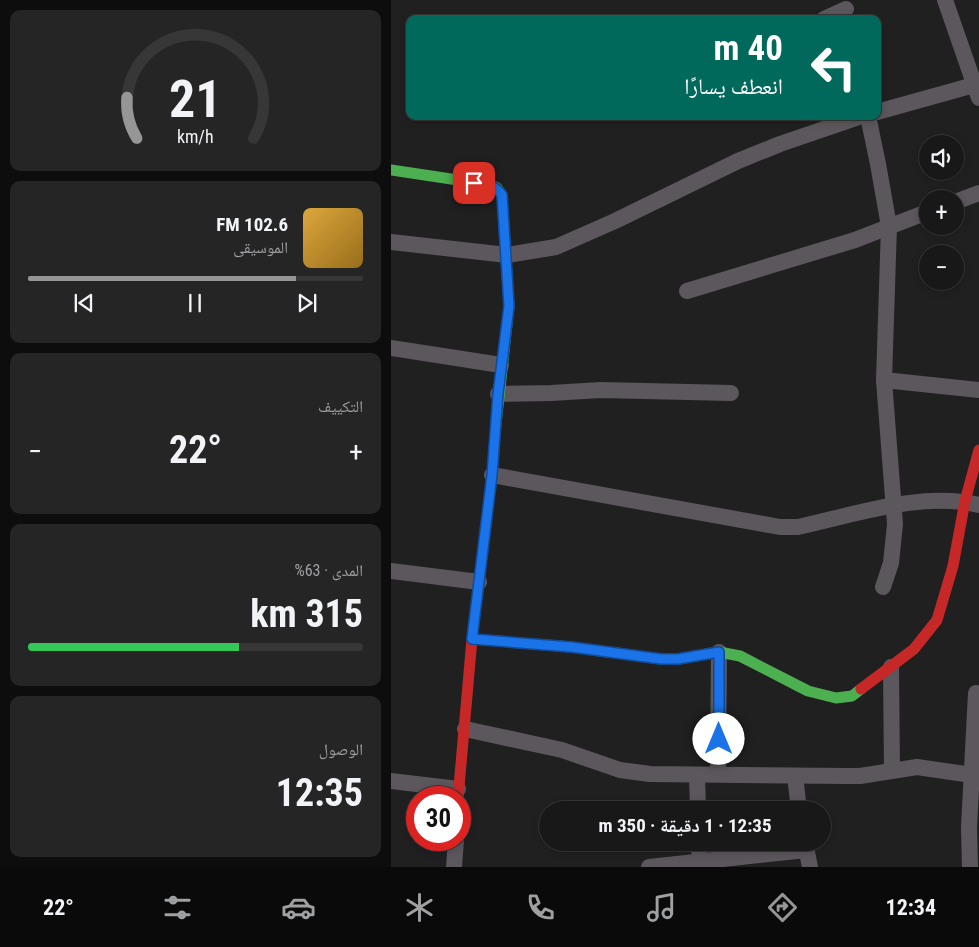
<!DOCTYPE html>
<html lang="ar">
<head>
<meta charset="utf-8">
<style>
	body { margin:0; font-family:"Roboto Condensed","Noto Naskh Arabic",sans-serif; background:#262526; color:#f1f3f6; direction:rtl; height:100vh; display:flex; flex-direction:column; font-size:19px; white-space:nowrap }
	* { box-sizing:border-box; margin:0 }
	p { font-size:16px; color:#9fa0a2 }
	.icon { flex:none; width:28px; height:28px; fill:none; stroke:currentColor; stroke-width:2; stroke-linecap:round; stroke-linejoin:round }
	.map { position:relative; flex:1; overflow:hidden; direction:ltr }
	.side { display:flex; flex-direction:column; gap:10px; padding:10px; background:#0e0d0e; width:391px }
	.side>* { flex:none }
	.banner { position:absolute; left:15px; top:15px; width:475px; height:105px; border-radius:10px; box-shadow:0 2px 8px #0003,0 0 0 1px #373738; direction:rtl; background:#00695c; color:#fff; overflow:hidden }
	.fabs { position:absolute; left:528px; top:135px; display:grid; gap:10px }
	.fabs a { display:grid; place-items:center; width:45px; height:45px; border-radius:50%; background:#191819; box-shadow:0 2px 8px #0003,0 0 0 1px #373738; font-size:25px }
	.speed { position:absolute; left:15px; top:786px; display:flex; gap:10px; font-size:25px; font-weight:700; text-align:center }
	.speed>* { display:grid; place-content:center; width:65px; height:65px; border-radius:50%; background:#191819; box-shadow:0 2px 8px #0003,0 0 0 1px #373738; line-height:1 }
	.speed .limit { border:8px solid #d22; background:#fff; color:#111 }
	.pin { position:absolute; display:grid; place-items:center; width:42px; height:42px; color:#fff; margin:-21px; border-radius:10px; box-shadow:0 2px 8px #0006 }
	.me { position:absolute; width:55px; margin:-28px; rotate:0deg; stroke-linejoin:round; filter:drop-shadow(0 0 4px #0008) }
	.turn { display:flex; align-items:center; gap:18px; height:105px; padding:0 15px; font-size:22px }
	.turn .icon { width:65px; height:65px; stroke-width:2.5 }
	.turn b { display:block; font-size:35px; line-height:42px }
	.big { font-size:38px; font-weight:700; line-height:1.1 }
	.side .tile { flex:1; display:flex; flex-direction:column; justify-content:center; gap:8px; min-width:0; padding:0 18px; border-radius:10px; background:#262526 }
	.side .dial { align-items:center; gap:0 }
	.dial svg { height:130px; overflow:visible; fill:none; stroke:#373738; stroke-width:7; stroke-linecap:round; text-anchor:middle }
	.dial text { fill:#f1f3f6; stroke:none }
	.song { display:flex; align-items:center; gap:15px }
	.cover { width:60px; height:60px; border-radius:8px; background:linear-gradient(135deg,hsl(40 70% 55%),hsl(40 70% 35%)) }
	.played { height:5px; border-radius:2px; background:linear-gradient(90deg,#979597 80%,#373738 80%) }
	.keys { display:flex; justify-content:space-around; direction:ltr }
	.heat { display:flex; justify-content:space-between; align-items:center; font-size:28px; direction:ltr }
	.charge { height:8px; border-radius:4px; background:linear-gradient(90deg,#34c759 63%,#373738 0) }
	.trip { position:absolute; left:148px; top:801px; width:292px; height:50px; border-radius:25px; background:#191819; box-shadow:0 2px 8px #0003,0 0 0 1px #373738; font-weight:700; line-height:50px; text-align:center; direction:rtl }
	.menu { display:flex; height:80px; justify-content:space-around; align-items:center; background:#0a0a0a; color:#9fa0a2 }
	.menu .icon { width:35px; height:35px }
	.menu .active { color:#979597 }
	.menu b { font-size:22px; color:#f1f3f6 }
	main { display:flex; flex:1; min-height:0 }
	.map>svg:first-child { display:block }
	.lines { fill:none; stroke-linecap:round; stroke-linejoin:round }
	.street { stroke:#5b575c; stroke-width:16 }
	.fast { stroke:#4caf50; stroke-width:11 }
	.jam { stroke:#c62828; stroke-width:11 }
	.route-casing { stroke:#114b97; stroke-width:12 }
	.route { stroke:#1a73e8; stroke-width:9 }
</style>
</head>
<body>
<main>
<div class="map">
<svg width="588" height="867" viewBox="0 0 588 867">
	<rect width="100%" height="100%" fill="#212021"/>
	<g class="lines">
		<g class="street">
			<polyline points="554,0 588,98"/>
			<polyline points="433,19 455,9"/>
			<polyline points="486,112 583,85"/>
			<polyline points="477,116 487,164 498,226 493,380 504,524 500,563 492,587"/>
			<polyline points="564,202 588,193"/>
			<polyline points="0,242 116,255 165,247 224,221 347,161 389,144 471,116"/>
			<polyline points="296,291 464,240 536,212"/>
			<polyline points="0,348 110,365"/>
			<polyline points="493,380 588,390"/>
			<polyline points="107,394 160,393 210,390 340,393"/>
			<path d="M 101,475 L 389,527 L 407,527 C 463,515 531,491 588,505"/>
			<polyline points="0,571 88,582"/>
			<polyline points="500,667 501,770"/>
			<polyline points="74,729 171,750 229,770 259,774 456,776 469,776 526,767 581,775"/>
			<polyline points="327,774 328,652"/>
			<polyline points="306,775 307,810"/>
			<polyline points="404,776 408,810"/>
			<polyline points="0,781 67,789"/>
			<polyline points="308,842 309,867"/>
			<polyline points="414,842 419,867"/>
			<polyline points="63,867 65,840"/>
			<polyline points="258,867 415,850"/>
			<polyline points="579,867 578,827 585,693"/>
		</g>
		<g class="fast">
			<polyline points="0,170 100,185 106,188 111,195 118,306 105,424"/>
			<polyline points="81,639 180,647 270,659 287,659 328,652 349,656 417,691 445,698 461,696 470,689"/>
		</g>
		<g class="jam">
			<polyline points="470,689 523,649 546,620 562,566 574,501 588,450"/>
			<polyline points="67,798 81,639 101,475 105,424"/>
		</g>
	</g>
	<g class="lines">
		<defs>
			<path id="route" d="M 83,183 C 96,185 103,184 111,195 L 118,306 L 107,394 L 101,475 L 81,639 L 180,647 L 270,659 L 287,659 L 328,652 L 328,739"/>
		</defs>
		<use href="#route" class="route-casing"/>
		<use href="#route" class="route"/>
	</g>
</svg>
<div class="fabs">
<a><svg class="icon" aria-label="sound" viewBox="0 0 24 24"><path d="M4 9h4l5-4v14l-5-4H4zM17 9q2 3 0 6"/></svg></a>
<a>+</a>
<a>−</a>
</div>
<div class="speed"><div class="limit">30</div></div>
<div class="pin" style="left:83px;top:183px;background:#d93025"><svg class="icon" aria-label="arrive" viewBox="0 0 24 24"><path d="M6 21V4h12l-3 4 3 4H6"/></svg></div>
<svg class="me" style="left:328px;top:739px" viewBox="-20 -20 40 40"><circle r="19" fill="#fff"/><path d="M0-13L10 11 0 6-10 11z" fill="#1a73e8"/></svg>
<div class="trip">12:35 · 1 دقيقة · 350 m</div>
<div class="banner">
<div class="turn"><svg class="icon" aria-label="left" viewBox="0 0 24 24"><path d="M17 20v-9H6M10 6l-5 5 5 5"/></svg><div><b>40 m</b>انعطف يسارًا</div></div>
</div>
</div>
<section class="side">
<div class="tile dial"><svg viewBox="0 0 100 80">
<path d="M14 69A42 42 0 1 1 86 69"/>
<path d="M14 69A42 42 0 0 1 8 44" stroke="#979597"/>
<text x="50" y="56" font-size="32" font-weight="700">21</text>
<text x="50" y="72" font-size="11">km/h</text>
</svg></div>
<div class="tile">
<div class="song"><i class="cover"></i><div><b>102.6 FM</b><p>الموسيقى</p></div></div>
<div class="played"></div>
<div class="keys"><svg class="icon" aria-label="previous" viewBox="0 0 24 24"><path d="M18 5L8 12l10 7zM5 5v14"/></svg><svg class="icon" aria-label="pause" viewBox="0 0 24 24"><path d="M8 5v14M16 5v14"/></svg><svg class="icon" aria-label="next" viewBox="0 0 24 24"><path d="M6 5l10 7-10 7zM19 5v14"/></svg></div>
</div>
<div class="tile"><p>التكييف</p>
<div class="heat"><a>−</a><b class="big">22°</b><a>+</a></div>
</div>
<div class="tile"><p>المدى · 63%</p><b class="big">315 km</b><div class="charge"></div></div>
<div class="tile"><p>الوصول</p><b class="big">12:35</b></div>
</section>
</main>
<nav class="menu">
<b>12:34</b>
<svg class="icon active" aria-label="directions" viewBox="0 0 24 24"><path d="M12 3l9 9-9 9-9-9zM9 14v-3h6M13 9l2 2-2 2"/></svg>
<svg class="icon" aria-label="music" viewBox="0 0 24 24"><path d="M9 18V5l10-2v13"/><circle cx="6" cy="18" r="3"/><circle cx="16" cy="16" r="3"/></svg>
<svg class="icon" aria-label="phone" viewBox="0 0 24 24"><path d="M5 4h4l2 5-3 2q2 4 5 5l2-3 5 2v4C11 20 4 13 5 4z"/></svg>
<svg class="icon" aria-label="climate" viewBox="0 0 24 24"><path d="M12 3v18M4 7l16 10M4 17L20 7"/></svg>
<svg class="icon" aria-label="car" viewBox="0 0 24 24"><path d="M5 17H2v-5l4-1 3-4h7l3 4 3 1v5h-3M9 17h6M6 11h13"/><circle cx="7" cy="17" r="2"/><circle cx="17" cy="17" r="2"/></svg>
<svg class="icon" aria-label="filters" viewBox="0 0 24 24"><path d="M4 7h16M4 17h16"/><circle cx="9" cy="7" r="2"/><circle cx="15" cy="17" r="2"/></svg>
<b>22°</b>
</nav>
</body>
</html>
